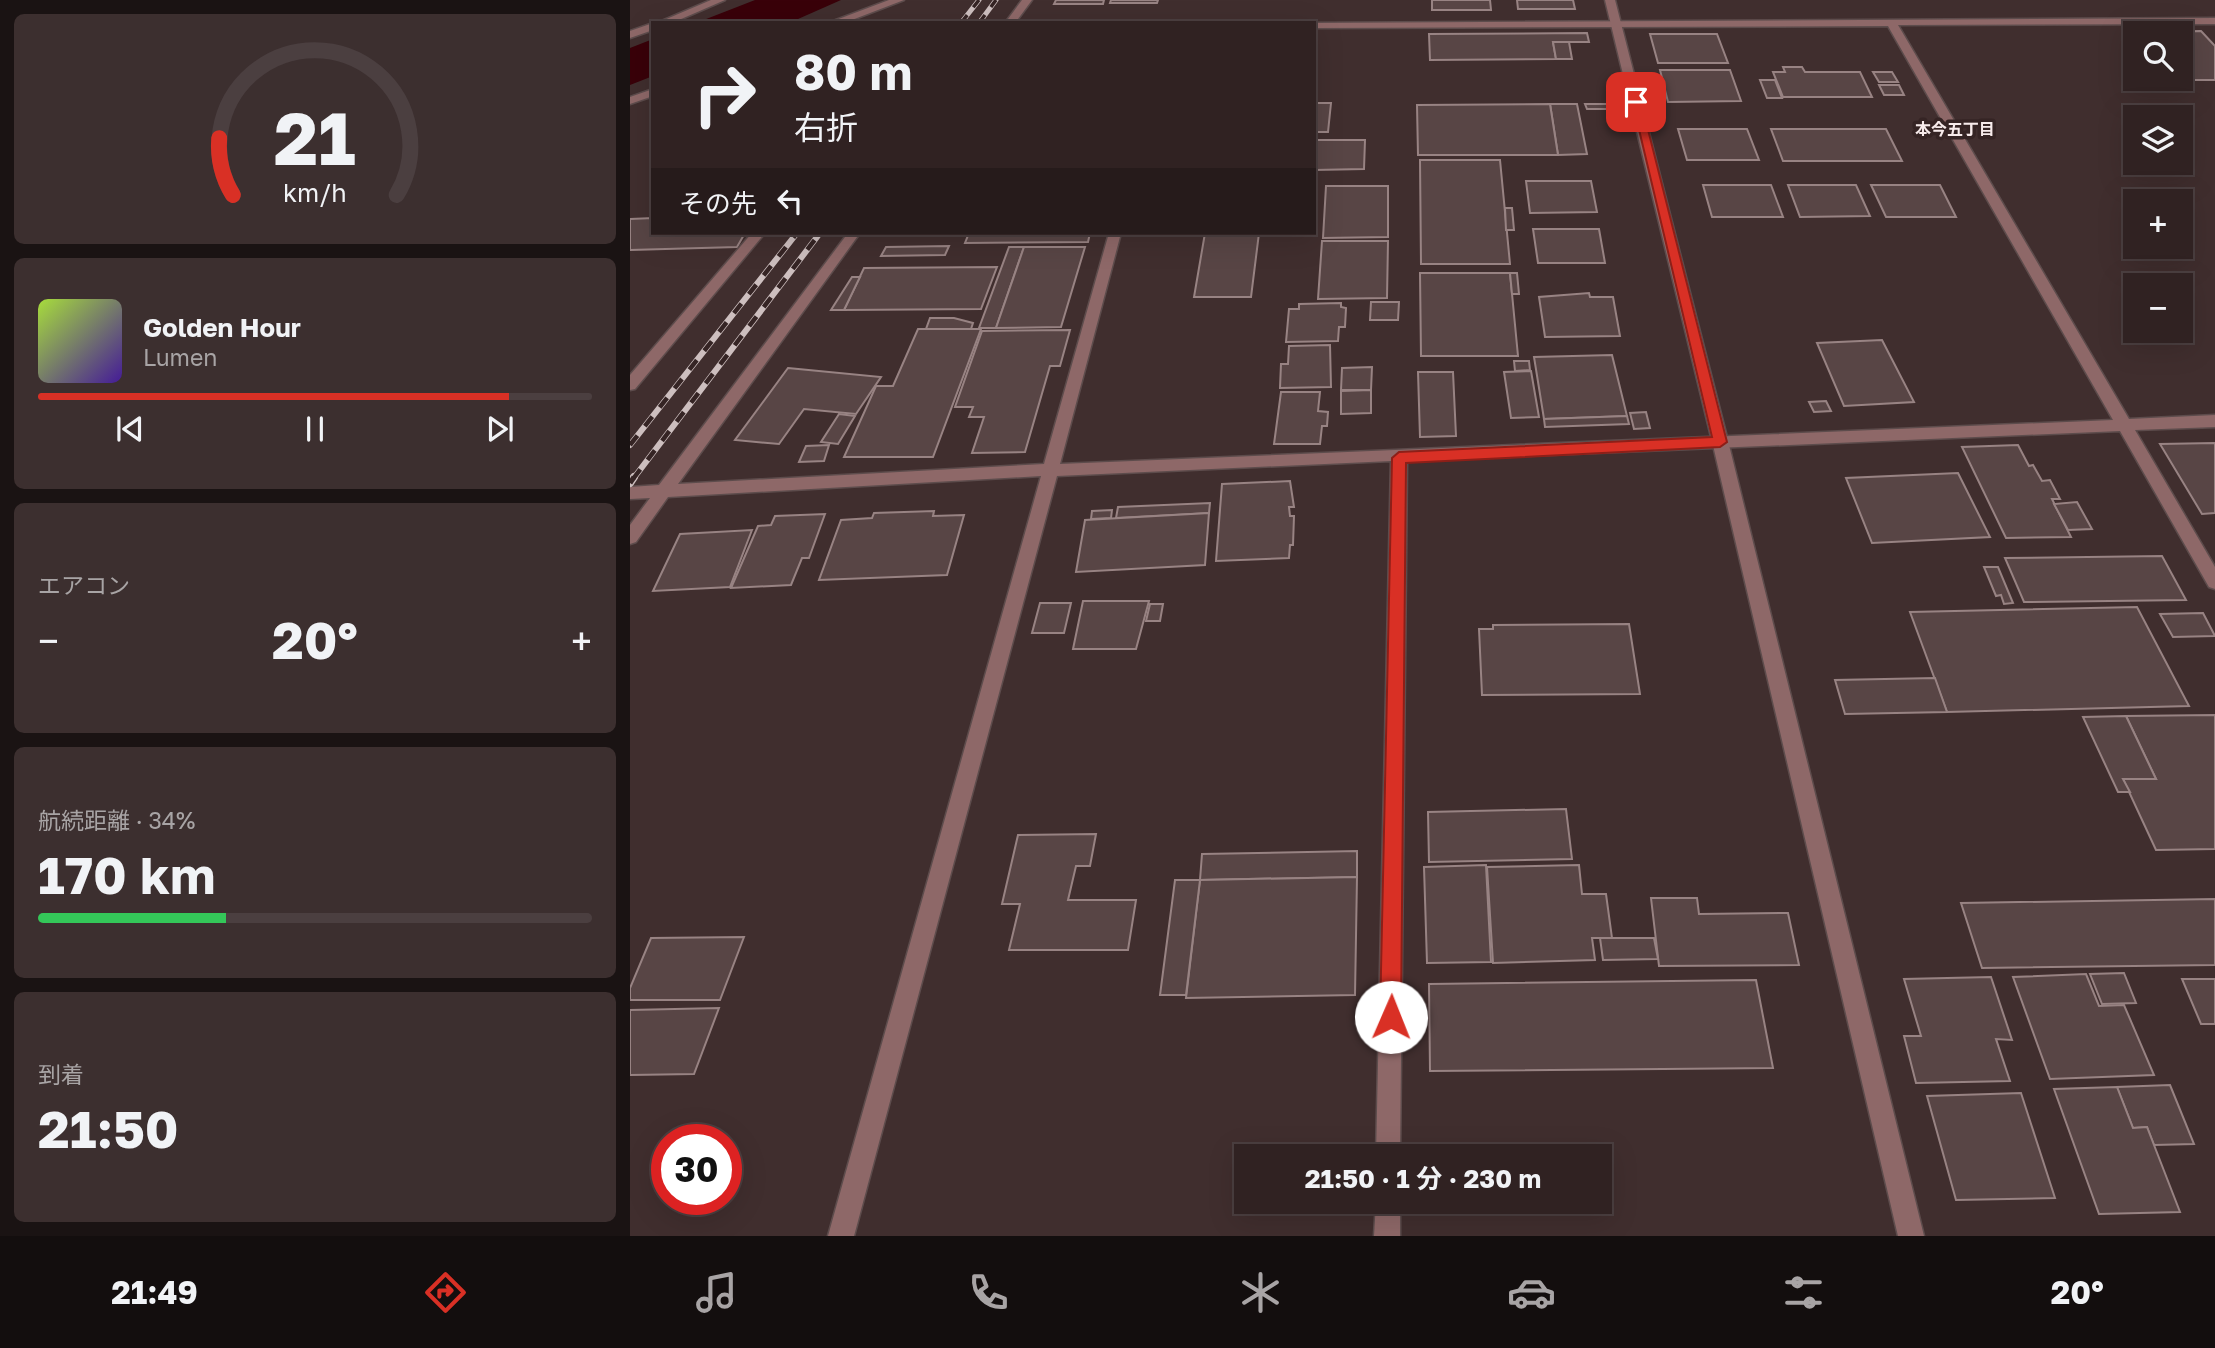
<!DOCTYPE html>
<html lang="ja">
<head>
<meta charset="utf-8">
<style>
	body { margin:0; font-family:"Golos Text","Noto Sans JP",sans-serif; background:#3c2f2f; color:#f1f3f6; height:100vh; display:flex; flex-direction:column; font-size:26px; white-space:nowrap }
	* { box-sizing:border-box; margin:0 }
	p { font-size:23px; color:#a8a4a5 }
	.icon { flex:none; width:38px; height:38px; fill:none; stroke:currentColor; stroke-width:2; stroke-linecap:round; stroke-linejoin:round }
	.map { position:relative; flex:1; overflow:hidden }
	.sheet { display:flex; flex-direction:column; gap:14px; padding:14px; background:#1a1313; width:630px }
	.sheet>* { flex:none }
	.guide { position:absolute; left:21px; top:21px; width:665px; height:214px; border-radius:0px; box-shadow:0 7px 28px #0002,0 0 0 2px #4b3f40; background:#302222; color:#f1f3f6; overflow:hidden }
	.controls { position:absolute; left:1493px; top:21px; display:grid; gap:14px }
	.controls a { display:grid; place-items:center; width:70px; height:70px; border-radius:0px; background:#302222; box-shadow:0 7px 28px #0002,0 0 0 2px #4b3f40; font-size:35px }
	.speed { position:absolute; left:21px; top:1124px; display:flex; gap:14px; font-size:35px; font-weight:700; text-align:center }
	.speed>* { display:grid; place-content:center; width:91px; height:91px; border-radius:50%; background:#302222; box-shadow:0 7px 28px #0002,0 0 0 2px #4b3f40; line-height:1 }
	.speed .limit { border:10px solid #d22; background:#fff; color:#111 }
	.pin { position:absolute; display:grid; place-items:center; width:60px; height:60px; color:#fff; margin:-30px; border-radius:14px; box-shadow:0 4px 10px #0006 }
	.me { position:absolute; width:77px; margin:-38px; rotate:1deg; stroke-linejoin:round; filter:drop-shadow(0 0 5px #0008) }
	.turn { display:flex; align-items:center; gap:24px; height:147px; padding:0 28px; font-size:32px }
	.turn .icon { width:91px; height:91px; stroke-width:2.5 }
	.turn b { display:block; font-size:49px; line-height:60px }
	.then { display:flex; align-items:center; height:66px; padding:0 28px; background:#0003; gap:14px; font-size:26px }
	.big { font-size:52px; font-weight:700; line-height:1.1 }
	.sheet .widget { flex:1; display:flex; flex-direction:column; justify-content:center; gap:10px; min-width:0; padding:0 24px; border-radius:10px; background:#3c2f2f }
	.sheet .dial { align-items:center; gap:0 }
	.dial svg { height:182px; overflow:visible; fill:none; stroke:#4b3f40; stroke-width:7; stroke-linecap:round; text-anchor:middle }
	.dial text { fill:#f1f3f6; stroke:none }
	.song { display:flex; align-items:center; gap:21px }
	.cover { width:84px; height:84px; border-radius:10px; background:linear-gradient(135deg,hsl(80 70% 55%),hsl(260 70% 35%)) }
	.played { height:7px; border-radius:4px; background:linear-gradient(90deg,#d93025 85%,#4b3f40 85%) }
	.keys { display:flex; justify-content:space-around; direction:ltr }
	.heat { display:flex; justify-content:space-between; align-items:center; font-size:38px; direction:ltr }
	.charge { height:10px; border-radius:5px; background:linear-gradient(90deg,#34c759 34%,#4b3f40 0) }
	.trip { position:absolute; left:604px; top:1144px; width:378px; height:70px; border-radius:0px; background:#302222; box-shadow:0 7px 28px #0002,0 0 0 2px #4b3f40; font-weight:700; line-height:70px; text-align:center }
	.tabs { display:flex; height:112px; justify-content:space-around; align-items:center; background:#130e0e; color:#a8a4a5 }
	.tabs .icon { width:49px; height:49px }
	.tabs .current { color:#d93025 }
	.tabs b { font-size:32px; color:#f1f3f6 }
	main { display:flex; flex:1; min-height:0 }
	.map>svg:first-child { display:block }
	.water { fill:#390009 }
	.building { fill:#584545; stroke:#988383; stroke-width:2 }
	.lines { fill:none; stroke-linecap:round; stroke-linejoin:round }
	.minor-casing { stroke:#5d4c4c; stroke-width:3 }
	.tertiary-casing { stroke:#5d4c4c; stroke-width:3 }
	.minor { fill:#8e6868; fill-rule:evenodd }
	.tertiary { fill:#8e6868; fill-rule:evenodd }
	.rail-far2-casing { stroke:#cdbfbf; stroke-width:5 }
	.rail-far1-casing { stroke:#cdbfbf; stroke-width:6 }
	.rail-casing { stroke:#cdbfbf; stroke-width:8 }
	.rail-far2 { stroke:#352424; stroke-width:3.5; stroke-dasharray:10; stroke-linecap:butt }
	.rail-far1 { stroke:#352424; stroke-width:4.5; stroke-dasharray:12; stroke-linecap:butt }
	.rail { stroke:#352424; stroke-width:5; stroke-dasharray:16; stroke-linecap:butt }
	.route { fill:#d93025; stroke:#8d1f18; stroke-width:2 }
	.labels { text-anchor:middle; stroke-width:7; stroke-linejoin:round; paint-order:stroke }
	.far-neighbourhood-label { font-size:16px; font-weight:bold; fill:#f7ebeb; stroke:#352424 }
</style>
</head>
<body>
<main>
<section class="sheet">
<div class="widget dial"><svg viewBox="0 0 100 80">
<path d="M14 69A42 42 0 1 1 86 69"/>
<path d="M14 69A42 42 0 0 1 8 44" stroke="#d93025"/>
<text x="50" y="56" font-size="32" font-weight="700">21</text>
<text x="50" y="72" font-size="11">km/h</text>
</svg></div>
<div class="widget">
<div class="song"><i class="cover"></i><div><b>Golden Hour</b><p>Lumen</p></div></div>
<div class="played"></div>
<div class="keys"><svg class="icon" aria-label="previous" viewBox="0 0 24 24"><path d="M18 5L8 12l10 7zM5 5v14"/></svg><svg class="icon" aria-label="pause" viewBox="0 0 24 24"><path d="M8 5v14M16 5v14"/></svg><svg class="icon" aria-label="next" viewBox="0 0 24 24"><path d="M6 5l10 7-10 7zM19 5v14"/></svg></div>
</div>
<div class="widget"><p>エアコン</p>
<div class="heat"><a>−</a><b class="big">20°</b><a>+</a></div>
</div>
<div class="widget"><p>航続距離 · 34%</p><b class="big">170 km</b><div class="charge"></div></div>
<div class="widget"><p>到着</p><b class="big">21:50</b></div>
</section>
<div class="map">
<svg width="1585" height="1236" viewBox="0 0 1585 1236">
	<rect width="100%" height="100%" fill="#402e2e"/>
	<g class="water">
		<polygon points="125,0 211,0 159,23 66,23"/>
		<polygon points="23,39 23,76 0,85 0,48"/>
	</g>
	<g class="building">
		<polygon points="426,0 474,0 473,4 424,4"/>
		<polygon points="481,0 528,0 527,3 480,3"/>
		<polygon points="802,0 860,0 861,10 802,10"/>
		<polygon points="887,0 943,0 945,9 888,9"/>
		<polygon points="1571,31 1585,46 1585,80 1554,80 1550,76 1550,33 1512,32"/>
		<polygon points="957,33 959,42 923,42 926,59 800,60 799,34"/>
		<polygon points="1020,34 1087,34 1098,63 1028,63"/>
		<polygon points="923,42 939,42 942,59 926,59"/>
		<polygon points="1153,67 1172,67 1175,72 1230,72 1242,97 1153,97 1143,72 1155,72"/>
		<polygon points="1030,70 1100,70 1111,101 1038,102"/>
		<polygon points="1243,72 1262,72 1268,82 1249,82"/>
		<polygon points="1130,80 1145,80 1152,98 1137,98"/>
		<polygon points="1249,85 1269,85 1274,95 1254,95"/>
		<polygon points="684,103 701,103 698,132 684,132"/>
		<polygon points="920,104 947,104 957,154 928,155"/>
		<polygon points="920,104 928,155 788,155 787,105"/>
		<polygon points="955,104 979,104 981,109 957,109"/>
		<polygon points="1048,129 1117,129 1129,160 1057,160"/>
		<polygon points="1141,129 1256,129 1272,161 1153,161"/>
		<polygon points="684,140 735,140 734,169 684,170"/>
		<polygon points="790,160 870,160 880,264 791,264"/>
		<polygon points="896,181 961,181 967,212 900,213"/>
		<polygon points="1073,185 1141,185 1153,217 1082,217"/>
		<polygon points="1158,185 1226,185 1240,216 1170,217"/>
		<polygon points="1241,185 1310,185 1326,217 1256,217"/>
		<polygon points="696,186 758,186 758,237 693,238"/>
		<polygon points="875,208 882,208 884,230 876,230"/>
		<polygon points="23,218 23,233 115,233 107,247 0,250 0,219"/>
		<polygon points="903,229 969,229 975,263 908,263"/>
		<polygon points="339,233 460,233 458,242 335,243"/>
		<polygon points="575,233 629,233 621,297 564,297"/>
		<polygon points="692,241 758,241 757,298 688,299"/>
		<polygon points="319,246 315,255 251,256 256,247"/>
		<polygon points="379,247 394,247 366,328 349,328"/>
		<polygon points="394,247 455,247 431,327 366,328"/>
		<polygon points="367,267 351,309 214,310 234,268"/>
		<polygon points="790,273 880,273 888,356 791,356"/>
		<polygon points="880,273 887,273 889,294 882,294"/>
		<polygon points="222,277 230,277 214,310 201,310"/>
		<polygon points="959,293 960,297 983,297 990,336 915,337 909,297"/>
		<polygon points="741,302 769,302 768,320 740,320"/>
		<polygon points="711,303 711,307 716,308 715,327 709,327 708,341 656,342 659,309 669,309 669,304"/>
		<polygon points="300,318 324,318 343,323 341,329 296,329"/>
		<polygon points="288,329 351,329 303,457 214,457 246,386 263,386"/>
		<polygon points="440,330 430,366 420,366 395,452 342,453 354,417 339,417 343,407 325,407 352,331"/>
		<polygon points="1252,340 1284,402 1214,406 1187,343"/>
		<polygon points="700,345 701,387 650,388 651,364 658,364 659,346"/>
		<polygon points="982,355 997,416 914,419 904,357"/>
		<polygon points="884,361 899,361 900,370 885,371"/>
		<polygon points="742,367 741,390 711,390 712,368"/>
		<polygon points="158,368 251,377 226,414 174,409 149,444 105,440"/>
		<polygon points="901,371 909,417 881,418 874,372"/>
		<polygon points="788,372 823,372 826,436 790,437"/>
		<polygon points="741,390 741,413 711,414 711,391"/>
		<polygon points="651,392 690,392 688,411 698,412 697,426 692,426 690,444 644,444"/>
		<polygon points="1196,401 1201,411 1184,412 1179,402"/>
		<polygon points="1016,412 1020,428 1004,429 1000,413"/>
		<polygon points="209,414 225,416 208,444 191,442"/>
		<polygon points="997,416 999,424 915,427 914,419"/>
		<polygon points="1585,443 1585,513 1572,514 1530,444"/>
		<polygon points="199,445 194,461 169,462 176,446"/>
		<polygon points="1388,445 1399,466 1403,465 1412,481 1420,480 1430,499 1422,499 1441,537 1376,538 1332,447"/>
		<polygon points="1328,473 1360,537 1242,543 1216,478"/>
		<polygon points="660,481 664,507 659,507 660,516 664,516 663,545 660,545 659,558 586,561 592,484"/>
		<polygon points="1447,502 1462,529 1438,530 1424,504"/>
		<polygon points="580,503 579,513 486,518 488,507"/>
		<polygon points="482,510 481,518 461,519 462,511"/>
		<polygon points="304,511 303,516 334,515 317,575 189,580 211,520 242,518 244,513"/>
		<polygon points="579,513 575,565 446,572 455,520"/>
		<polygon points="195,514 179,558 172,558 161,585 101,588 128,526 141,525 145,516"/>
		<polygon points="122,530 100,587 23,591 50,534"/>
		<polygon points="1532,556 1556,600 1394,602 1375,558"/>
		<polygon points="1354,567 1368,567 1383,603 1374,604 1371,595 1366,596"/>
		<polygon points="453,601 519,601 506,649 443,649"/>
		<polygon points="410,603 441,603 434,633 402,633"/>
		<polygon points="520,604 533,604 530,621 516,621"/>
		<polygon points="1507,607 1559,706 1317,712 1280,612"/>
		<polygon points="1573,613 1585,636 1543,637 1530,614"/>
		<polygon points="999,624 1010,694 852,695 849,629 863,629 863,625"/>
		<polygon points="1305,678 1317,712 1215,714 1205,680"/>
		<polygon points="1585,715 1585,849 1526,850 1493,779 1526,779 1496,716"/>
		<polygon points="1496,716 1526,779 1493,779 1500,792 1488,792 1453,717"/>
		<polygon points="936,809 942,859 799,862 798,812"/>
		<polygon points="466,834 460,866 446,866 438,900 506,900 498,950 379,950 390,904 372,904 388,835"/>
		<polygon points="727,851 727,877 570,880 572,854"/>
		<polygon points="856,865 861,962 797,963 794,867"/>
		<polygon points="949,865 952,894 976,894 982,938 962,938 965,960 863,963 857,867"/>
		<polygon points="727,877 725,995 556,998 570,880"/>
		<polygon points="545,880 570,880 556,995 530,995"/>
		<polygon points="1021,898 1067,898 1069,914 1158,913 1169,965 1029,966"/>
		<polygon points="1585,899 1585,965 1352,968 1331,903"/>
		<polygon points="114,937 90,1000 0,1000 0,988 21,938"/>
		<polygon points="970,938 1024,938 1028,959 973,960"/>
		<polygon points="1494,973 1506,1003 1472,1004 1460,974"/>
		<polygon points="1456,974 1469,1006 1494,1005 1524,1075 1420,1079 1383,977"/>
		<polygon points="1361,977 1382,1040 1366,1039 1380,1081 1286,1083 1274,1036 1291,1036 1274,979"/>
		<polygon points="1552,979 1585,979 1585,1024 1571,1024"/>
		<polygon points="1126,980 1143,1068 800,1071 799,984"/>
		<polygon points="89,1008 64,1074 0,1075 0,1010"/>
		<polygon points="1540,1085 1564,1144 1524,1145 1517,1127 1503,1128 1487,1087"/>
		<polygon points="1487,1087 1503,1128 1517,1127 1550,1212 1469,1214 1424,1089"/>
		<polygon points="1391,1093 1425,1198 1326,1200 1297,1096"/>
	</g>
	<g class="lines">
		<defs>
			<g id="minor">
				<polygon points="81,0 95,0 42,23 27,23"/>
				<polygon points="259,0 274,0 214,23 198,23"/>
				<polygon points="392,0 402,0 385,23 375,23"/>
				<polygon points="1585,18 1585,24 1268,25 1499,419 1585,415 1585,427 1505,430 1585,567 1585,589 1579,587 1490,431 777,461 770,1157 746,1157 761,461 427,476 224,1236 198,1236 411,476 38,497 6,542 0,544 0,525 20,498 0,499 0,487 29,485 218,233 230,233 48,484 414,464 479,233 491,233 430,464 1483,420 1258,26 684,28 684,23 681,23"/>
				<polygon points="23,23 23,30 0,38 0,31"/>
				<polygon points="23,89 23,96 0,104 0,97"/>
				<polygon points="122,233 135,233 5,389 0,390 0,375"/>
				<polygon points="746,1202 770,1202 770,1236 744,1236"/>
			</g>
			<polygon id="tertiary" points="975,0 985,0 1098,441 1294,1236 1268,1236 1082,441"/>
		</defs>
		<use href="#minor" class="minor-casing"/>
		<use href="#tertiary" class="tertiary-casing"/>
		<use href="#minor" class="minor"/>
		<use href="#tertiary" class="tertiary"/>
		<defs>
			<g id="rail-far2">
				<polyline points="331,23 349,0"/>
				<polyline points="349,23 366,0"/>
			</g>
			<g id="rail-far1">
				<polyline points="0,445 167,233"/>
				<polyline points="3,479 190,233"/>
			</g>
			<polyline id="rail" points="0,483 4,477"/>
		</defs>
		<use href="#rail-far2" class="rail-far2-casing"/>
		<use href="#rail-far1" class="rail-far1-casing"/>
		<use href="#rail" class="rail-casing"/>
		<use href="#rail-far2" class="rail-far2"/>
		<use href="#rail-far1" class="rail-far1"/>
		<use href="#rail" class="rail"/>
	</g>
	<polygon class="route" points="1002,100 1011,102 1097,442 1090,447 776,463 771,1017 768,1024 761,1027 753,1024 750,1017 762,458 769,452 1082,437"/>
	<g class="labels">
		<g class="far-neighbourhood-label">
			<text x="1325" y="135">本今五丁目</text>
		</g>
	</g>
</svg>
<div class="controls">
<a><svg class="icon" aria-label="search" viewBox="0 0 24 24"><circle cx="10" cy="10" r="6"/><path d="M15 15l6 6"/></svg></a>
<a><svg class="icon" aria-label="layers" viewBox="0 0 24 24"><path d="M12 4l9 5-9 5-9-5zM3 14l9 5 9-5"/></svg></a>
<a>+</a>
<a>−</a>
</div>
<div class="speed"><div class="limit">30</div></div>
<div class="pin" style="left:1006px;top:102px;background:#d93025"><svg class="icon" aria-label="arrive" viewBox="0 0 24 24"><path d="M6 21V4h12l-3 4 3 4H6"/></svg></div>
<svg class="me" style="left:761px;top:1017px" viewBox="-20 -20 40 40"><circle r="19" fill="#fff"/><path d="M0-13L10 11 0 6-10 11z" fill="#d93025"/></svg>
<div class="trip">21:50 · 1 分 · 230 m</div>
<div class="guide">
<div class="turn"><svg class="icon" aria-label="right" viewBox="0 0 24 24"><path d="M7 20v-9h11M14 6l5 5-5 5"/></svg><div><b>80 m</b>右折</div></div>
<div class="then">その先<svg class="icon" aria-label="left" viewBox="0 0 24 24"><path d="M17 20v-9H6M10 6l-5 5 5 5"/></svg></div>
</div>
</div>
</main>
<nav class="tabs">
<b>21:49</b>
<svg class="icon current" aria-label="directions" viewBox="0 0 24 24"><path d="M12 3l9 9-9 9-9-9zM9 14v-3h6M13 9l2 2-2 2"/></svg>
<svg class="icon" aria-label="music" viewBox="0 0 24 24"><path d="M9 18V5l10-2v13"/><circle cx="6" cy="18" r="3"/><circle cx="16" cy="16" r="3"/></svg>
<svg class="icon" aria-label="phone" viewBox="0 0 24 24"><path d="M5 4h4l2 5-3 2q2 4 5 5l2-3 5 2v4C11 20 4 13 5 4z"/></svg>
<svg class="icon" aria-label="climate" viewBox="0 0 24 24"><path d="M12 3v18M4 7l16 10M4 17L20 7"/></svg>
<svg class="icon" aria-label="car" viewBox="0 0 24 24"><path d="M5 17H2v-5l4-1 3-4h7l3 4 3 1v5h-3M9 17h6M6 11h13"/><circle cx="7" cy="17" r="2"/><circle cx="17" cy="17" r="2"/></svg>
<svg class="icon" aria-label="filters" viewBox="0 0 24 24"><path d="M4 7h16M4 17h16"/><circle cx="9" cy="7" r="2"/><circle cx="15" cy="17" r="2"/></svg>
<b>20°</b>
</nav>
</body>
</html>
